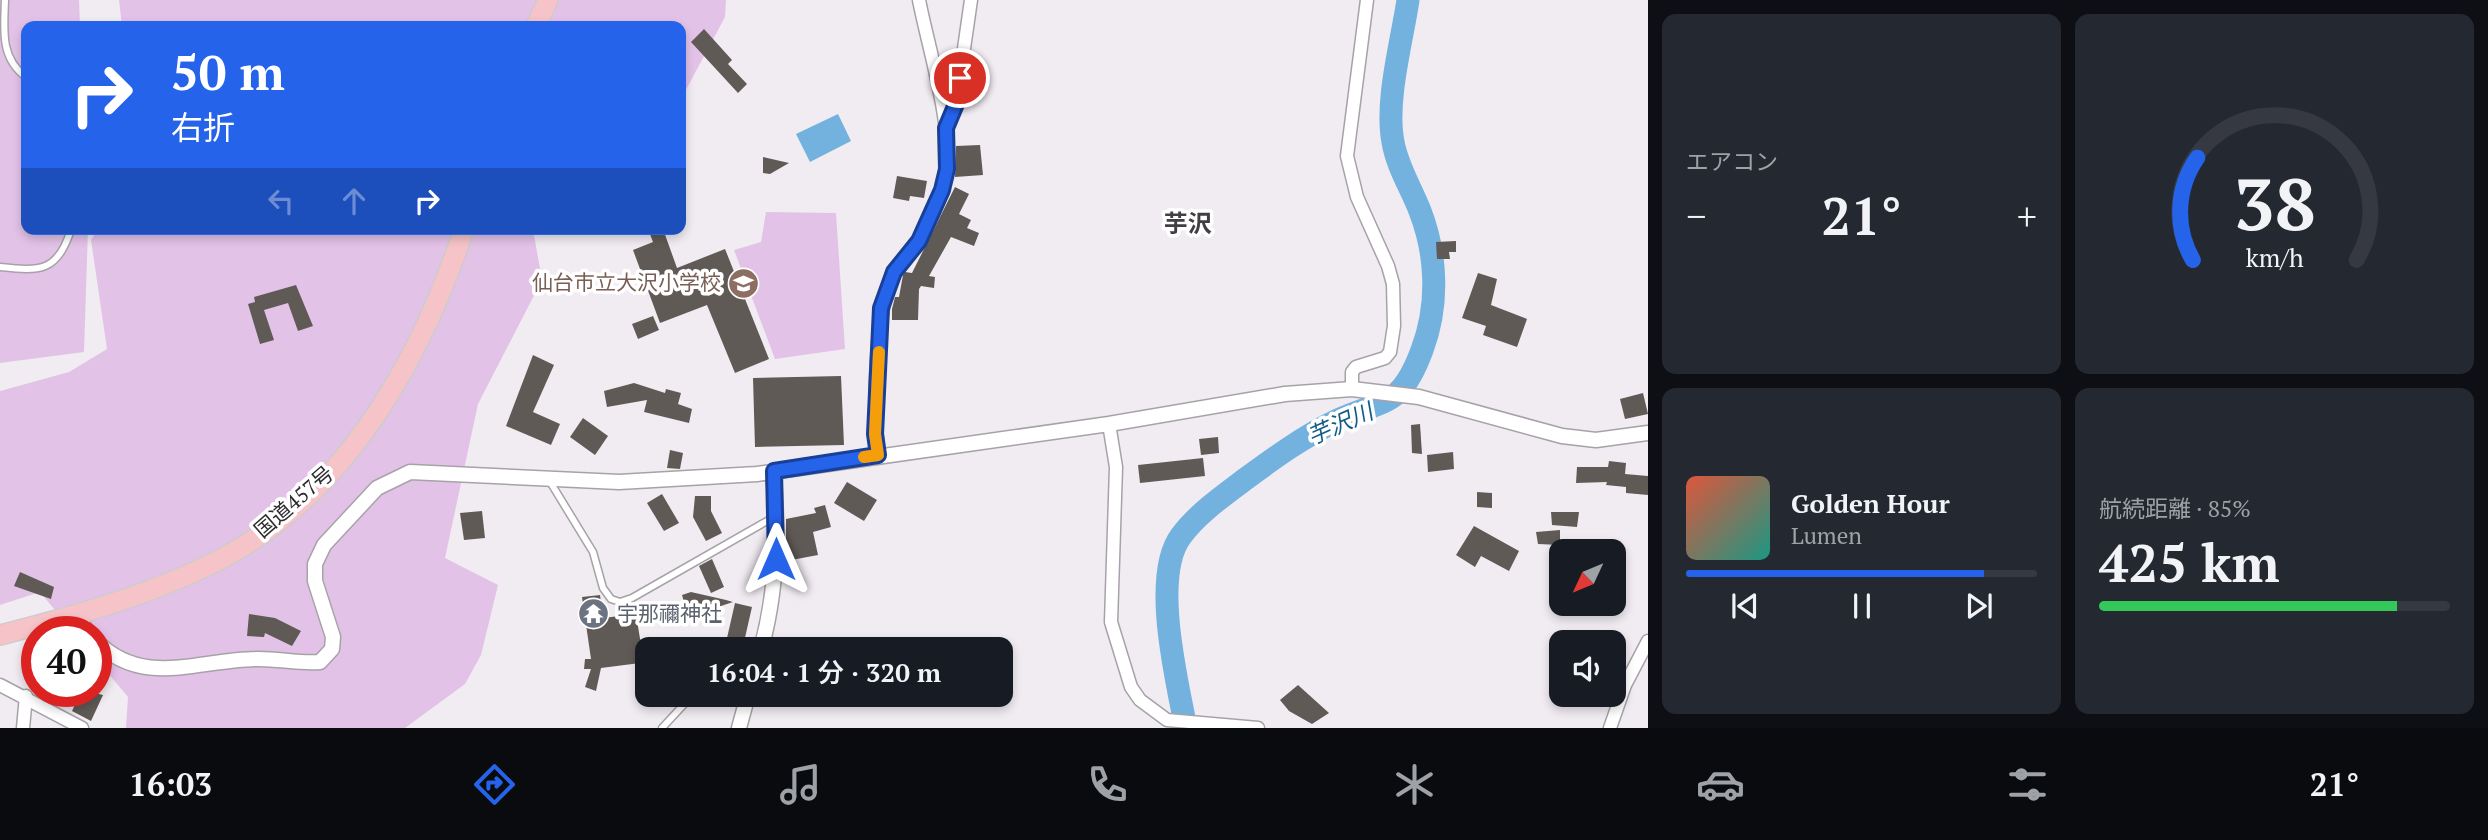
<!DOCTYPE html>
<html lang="ja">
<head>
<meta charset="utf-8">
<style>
	body { margin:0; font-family:"PT Serif","Noto Sans JP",serif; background:#242831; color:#f1f3f6; height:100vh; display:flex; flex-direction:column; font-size:26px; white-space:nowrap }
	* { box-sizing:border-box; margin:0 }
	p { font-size:23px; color:#9ea1a6 }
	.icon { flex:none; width:38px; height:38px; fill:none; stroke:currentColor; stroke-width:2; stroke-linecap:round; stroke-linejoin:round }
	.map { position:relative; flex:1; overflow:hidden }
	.sheet { display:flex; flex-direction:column; gap:14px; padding:14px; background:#0d0f14; width:840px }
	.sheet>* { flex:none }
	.hud { position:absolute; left:21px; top:21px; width:665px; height:214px; border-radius:14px; box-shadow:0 4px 10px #0003; background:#2563eb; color:#fff; overflow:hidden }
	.needle { width:46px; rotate:226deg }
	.tools { position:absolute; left:1549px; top:539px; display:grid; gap:14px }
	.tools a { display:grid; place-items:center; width:77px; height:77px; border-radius:14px; background:#171b24; box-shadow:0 4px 10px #0003; font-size:35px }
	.speed { position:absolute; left:21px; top:616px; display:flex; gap:14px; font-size:35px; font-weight:700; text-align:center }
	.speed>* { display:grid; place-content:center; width:91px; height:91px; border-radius:50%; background:#171b24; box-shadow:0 4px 10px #0003; line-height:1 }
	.speed .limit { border:10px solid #d22; background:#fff; color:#111 }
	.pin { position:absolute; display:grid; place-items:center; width:60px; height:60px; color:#fff; margin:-30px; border:4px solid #fff; border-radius:50%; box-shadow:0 2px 7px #0007 }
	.me { position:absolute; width:77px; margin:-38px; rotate:0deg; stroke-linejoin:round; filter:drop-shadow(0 0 5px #0008) }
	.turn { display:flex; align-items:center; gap:24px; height:147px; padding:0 35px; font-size:32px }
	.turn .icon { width:91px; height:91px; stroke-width:2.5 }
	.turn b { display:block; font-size:49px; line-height:60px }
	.lanes { display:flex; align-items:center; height:66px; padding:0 35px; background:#0003; justify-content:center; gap:35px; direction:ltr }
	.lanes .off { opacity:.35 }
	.big { font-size:52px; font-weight:600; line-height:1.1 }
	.sheet .tile { flex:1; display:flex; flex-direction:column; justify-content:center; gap:10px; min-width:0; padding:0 24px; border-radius:14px; background:#242831 }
	.sheet .dial { align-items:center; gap:0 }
	.dial svg { height:182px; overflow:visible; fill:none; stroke:#363941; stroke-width:7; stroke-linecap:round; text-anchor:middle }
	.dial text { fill:#f1f3f6; stroke:none }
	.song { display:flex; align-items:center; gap:21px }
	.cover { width:84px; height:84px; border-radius:10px; background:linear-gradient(135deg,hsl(10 70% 55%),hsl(170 70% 35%)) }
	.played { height:7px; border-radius:4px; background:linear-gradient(90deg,#2563eb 85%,#363941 85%) }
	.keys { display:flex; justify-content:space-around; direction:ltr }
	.heat { display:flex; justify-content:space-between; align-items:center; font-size:38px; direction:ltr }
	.charge { height:10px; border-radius:5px; background:linear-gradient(90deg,#34c759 85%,#363941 0) }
	.sheet .tiles { flex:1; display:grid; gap:14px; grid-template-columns:repeat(2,1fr) }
	.trip { position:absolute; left:635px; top:637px; width:378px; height:70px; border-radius:14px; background:#171b24; box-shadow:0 4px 10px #0003; font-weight:600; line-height:70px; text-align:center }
	.dock { display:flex; height:112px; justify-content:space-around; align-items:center; background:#090b0e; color:#9ea1a6 }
	.dock .icon { width:49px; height:49px }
	.dock .selected { color:#2563eb }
	.dock b { font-size:32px; color:#f1f3f6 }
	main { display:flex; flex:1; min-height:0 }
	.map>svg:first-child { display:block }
	.green { fill:#e3c2e7 }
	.water { fill:#73b2de }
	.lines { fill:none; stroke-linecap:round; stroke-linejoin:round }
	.river { stroke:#73b2de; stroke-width:23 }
	.building { fill:#605a56 }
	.service-casing { stroke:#a7a2a8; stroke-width:9 }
	.minor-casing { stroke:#a7a2a8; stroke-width:15 }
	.tertiary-casing { stroke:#a7a2a8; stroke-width:17 }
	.trunk-casing { stroke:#cdcccd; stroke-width:22 }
	.service { stroke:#fff; stroke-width:6 }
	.minor { stroke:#fff; stroke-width:12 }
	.tertiary { stroke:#fff; stroke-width:14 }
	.trunk { stroke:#f6c4c8; stroke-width:19 }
	.route-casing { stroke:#184099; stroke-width:18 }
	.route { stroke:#2563eb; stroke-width:12 }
	.slow { stroke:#f59e0b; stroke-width:12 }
	.labels { text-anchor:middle; stroke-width:7; stroke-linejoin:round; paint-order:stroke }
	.education-label { font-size:21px; fill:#785e54; stroke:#fff; text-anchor:end }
	.street-label { font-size:21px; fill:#2d2b2e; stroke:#fff }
	.worship-label { font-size:21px; fill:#5b616d; stroke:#fff; text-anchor:start }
	.water-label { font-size:23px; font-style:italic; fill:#105c86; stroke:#fff }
	.quarter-label { font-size:24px; font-weight:bold; fill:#423e42; stroke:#fff }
</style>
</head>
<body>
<main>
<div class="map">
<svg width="1648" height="728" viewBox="0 0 1648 728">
	<rect width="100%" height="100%" fill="#f1ecf2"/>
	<g class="green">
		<polygon points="0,0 79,0 80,26 26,26 26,229 88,229 84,352 0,363"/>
		<polygon points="119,0 726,0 725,17 681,99 681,26 122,26"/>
		<polygon points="766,212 836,213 845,349 775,359 734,250 761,242"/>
		<polygon points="98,229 533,229 542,280 478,404 445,558 498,585 481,655 465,684 405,728 126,728 128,697 96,659 96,632 73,632 40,592 0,605 0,391 69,372 107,349 91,240"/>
	</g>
	<polygon class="water" points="838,114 851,141 810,162 796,134"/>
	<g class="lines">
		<path class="river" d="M 1186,728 C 1177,681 1151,576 1181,536 C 1197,514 1223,496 1244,480 C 1274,458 1304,436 1338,420 C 1385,399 1401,407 1422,350 C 1439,305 1437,255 1420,211 C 1411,188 1397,166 1393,142 C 1385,101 1402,41 1408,0"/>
	</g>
	<g class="building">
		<polygon points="704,29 732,60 728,64 747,84 738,93 691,42"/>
		<polygon points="980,145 983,175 955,177 956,146"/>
		<polygon points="763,157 789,163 770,174 763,173"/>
		<polygon points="897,176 927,181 924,198 910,196 909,201 893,198"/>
		<polygon points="955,187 969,194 959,214 971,220 967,228 979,233 974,246 951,237 929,276 935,277 934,288 921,286 919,289 918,320 892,320 892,309 895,297 899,297 903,275 905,272 912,273"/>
		<polygon points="648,229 663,229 677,268 725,249 769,359 735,373 707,305 660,323 633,250 653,242"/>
		<polygon points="1456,241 1456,252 1449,252 1450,259 1437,259 1436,242"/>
		<polygon points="1478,273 1497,279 1491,305 1527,319 1517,347 1483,335 1486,326 1462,318"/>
		<polygon points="296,285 313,326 298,331 288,303 264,310 274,340 260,344 248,304 255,302 254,297"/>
		<polygon points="653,316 659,330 638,339 632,324"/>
		<polygon points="533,355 554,365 533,412 560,424 551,445 506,426"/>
		<polygon points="841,376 844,445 755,447 753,378"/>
		<polygon points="634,383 665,393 666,389 681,393 678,404 692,409 689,423 644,412 647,400 607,407 604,391"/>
		<polygon points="1643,393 1648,414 1625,419 1620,399"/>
		<polygon points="583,418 608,436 595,455 570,437"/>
		<polygon points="1420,424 1422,454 1412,453 1411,425"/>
		<polygon points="1218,437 1219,453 1201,455 1199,439"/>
		<polygon points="670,450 683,453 680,469 667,468"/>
		<polygon points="1453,452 1454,469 1428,472 1427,455"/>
		<polygon points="1203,458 1205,476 1140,483 1138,465"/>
		<polygon points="1609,461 1626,463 1625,474 1648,476 1648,495 1626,493 1626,487 1606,485 1607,482 1576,483 1577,467 1608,467"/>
		<polygon points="847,482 877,500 864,521 834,503"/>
		<polygon points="1477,492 1492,493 1492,508 1477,507"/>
		<polygon points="662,494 679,523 664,531 647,503"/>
		<polygon points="695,496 711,496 711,511 722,533 706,541 693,517"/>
		<polygon points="825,505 831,527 813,532 818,555 786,561 786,519 816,513 814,508"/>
		<polygon points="482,511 485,538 464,540 460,513"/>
		<polygon points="1551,512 1579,512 1577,527 1552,525"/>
		<polygon points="1474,526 1519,551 1509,571 1481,556 1475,567 1456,555"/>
		<polygon points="1560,530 1560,545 1538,544 1536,532"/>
		<polygon points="712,559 724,587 711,593 699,566"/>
		<polygon points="20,572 54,587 51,599 14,586"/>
		<polygon points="691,592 726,600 733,602 709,610 708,606 687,612 682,595"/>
		<polygon points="600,595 603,618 636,614 642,651 648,650 648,662 601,668 596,691 585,687 591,669 584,669 585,659 591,659 582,597"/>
		<polygon points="735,603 752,607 744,642 727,638"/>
		<polygon points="249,614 275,618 301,631 292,646 265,633 264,637 247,636"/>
		<polygon points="1298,685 1329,713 1312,724 1289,711 1280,700"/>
		<polygon points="86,691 103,695 91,721 72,711 80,694 84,696"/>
	</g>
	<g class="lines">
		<defs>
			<g id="service">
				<path d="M 5,0 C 4,30 0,58 26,77"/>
				<path d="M 0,267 C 39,271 58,273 71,229"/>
				<polyline points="549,480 593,552 603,588 611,599 620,602 632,598 774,517"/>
				<polyline points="662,728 688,700 745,700"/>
			</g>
			<g id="minor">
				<polyline points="946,128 956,104 971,0"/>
				<polyline points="1352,389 1352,372 1356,367 1385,358 1390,352 1394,326 1393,284 1388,266 1357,197 1347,156 1367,0"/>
				<polyline points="1109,424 1116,467 1111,622 1131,687 1140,700 1167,720 1258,728"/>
				<path d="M 879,455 C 872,415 875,305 895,271 C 901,261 912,252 918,242 C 931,222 944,191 947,168 C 952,124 928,46 919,0"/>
				<polyline points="0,685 82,728"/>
				<polyline points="23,728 26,696"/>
				<polyline points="1610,728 1625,685 1648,641"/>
			</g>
			<g id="tertiary">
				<polyline points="76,616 88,632"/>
				<path d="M 96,641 C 142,688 198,660 255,659 C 277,658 298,664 320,662 L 332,649 L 333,637 L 315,581 L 315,564 L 324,545 L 377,488 L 410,472 L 619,482 L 757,474 L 1109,424 L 1285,394 L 1352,389 L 1419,397 L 1562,436 L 1596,440 L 1648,433"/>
				<path d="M 761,649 C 777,591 779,531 773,471"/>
				<polyline points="739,728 748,695"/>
			</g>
			<g id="trunk">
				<polyline points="536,26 548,0"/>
				<path d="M 0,635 C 75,616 151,595 221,559 C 347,493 421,359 464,229"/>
			</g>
		</defs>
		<use href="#service" class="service-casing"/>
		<use href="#minor" class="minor-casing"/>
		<use href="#tertiary" class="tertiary-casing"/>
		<use href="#trunk" class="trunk-casing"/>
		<use href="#service" class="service"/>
		<use href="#minor" class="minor"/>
		<use href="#tertiary" class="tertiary"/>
		<use href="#trunk" class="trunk"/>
	</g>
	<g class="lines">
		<defs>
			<polyline id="route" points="776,559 774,471 878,455 875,434 881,308 894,272 919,241 942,190 947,169 946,128 956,104 960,78"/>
		</defs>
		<use href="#route" class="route-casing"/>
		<use href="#route" class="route"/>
		<polyline class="slow" points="864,457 878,455 875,434 879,352"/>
	</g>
	<defs>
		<symbol id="school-disc" viewBox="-11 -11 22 22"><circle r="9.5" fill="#8d6e63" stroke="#fff"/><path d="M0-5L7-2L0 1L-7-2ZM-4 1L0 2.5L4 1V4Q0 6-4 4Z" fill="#fff"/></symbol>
		<symbol id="temple-disc" viewBox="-11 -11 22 22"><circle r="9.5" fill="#6b7280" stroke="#fff"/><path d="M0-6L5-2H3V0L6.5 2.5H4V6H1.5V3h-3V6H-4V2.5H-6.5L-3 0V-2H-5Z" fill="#fff"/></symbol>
	</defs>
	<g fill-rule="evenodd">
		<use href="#school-disc" x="726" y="266" width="35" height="35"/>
		<use href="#temple-disc" x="576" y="596" width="35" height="35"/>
	</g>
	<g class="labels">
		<g class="education-label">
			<text x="721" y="290">仙台市立大沢小学校</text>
		</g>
		<g class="street-label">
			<text transform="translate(294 502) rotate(-41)" y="7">国道457号</text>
		</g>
		<g class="worship-label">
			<text x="617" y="621">宇那禰神社</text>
		</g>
		<g class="water-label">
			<text transform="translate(1340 424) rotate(-24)" y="8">芋沢川</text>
		</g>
		<g class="quarter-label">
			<text x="1188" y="232">芋沢</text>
		</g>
	</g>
</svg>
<div class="tools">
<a><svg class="needle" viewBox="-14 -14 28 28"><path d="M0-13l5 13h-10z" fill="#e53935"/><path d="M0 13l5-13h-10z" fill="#9ea1a6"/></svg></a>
<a><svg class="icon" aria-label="sound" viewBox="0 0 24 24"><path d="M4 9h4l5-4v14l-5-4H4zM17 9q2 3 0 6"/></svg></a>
</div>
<div class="speed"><div class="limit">40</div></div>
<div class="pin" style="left:960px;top:78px;background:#d93025"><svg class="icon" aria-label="arrive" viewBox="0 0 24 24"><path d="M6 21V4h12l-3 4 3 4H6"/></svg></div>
<svg class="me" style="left:776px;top:559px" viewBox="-20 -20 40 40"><path d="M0-17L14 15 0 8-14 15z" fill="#2563eb" stroke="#fff" stroke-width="4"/></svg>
<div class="trip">16:04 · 1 分 · 320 m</div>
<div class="hud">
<div class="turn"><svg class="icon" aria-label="right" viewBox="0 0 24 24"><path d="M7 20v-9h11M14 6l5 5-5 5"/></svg><div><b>50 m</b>右折</div></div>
<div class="lanes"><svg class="icon off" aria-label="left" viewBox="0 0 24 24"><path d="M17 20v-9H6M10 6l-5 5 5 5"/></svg><svg class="icon off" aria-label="ahead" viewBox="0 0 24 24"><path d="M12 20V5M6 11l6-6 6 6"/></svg><svg class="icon" aria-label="right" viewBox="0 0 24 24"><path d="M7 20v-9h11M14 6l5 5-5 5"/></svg></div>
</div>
</div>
<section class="sheet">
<div class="tiles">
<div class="tile"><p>エアコン</p>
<div class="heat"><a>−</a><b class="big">21°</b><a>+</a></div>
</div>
<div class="tile dial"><svg viewBox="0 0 100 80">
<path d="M14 69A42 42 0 1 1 86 69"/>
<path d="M14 69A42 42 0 0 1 16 24" stroke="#2563eb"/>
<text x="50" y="56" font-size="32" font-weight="700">38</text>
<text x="50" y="72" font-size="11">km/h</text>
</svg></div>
<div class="tile">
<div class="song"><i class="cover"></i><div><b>Golden Hour</b><p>Lumen</p></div></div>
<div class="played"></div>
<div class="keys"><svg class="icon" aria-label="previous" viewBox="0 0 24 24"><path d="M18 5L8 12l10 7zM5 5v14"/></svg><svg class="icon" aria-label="pause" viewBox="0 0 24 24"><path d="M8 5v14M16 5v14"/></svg><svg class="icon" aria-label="next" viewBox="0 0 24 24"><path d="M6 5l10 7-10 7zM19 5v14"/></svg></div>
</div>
<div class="tile"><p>航続距離 · 85%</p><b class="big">425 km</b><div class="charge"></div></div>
</div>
</section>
</main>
<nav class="dock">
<b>16:03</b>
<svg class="icon selected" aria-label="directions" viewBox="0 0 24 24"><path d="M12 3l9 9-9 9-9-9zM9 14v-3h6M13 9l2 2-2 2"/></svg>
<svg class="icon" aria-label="music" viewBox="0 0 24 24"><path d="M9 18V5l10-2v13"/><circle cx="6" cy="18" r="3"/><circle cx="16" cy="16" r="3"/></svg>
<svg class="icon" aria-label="phone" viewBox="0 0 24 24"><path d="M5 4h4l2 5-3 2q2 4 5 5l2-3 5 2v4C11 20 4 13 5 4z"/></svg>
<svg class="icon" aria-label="climate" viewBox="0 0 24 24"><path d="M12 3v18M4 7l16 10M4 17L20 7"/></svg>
<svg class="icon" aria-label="car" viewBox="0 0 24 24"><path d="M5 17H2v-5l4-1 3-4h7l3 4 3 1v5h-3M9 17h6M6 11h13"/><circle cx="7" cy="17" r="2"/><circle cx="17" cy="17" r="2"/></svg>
<svg class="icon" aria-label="filters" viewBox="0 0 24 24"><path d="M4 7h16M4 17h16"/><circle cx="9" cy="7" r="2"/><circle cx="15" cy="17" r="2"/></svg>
<b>21°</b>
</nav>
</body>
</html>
